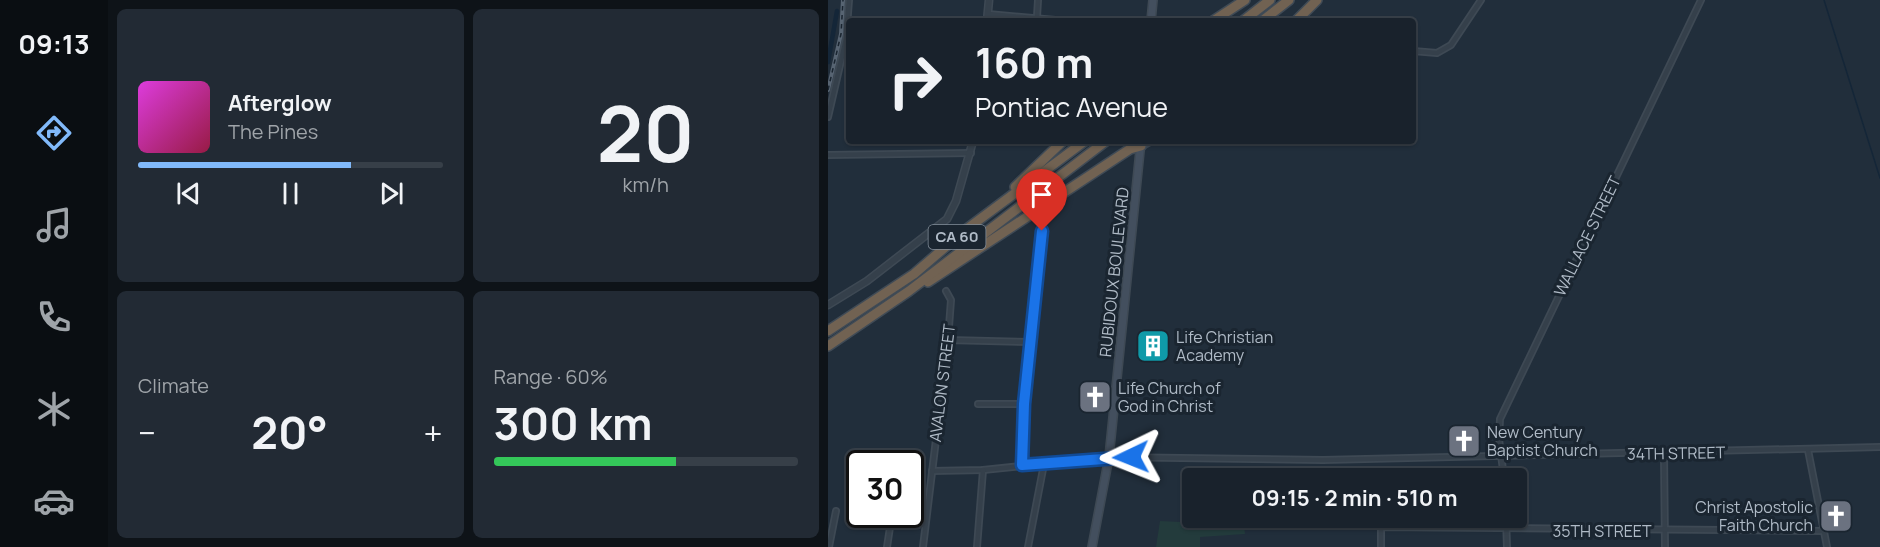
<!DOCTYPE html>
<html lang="en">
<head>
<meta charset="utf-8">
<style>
	body { margin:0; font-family:Manrope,sans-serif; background:#222a34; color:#f1f3f6; height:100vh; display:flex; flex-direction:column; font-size:22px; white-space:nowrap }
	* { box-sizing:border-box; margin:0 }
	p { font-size:20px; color:#9fa4a9 }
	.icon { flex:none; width:33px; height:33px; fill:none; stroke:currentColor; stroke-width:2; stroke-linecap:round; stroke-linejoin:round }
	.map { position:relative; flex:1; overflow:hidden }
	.panel { display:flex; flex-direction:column; gap:9px; padding:9px; background:#0e1318; width:720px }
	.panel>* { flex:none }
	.guide { position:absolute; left:18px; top:18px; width:570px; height:126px; border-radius:6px; box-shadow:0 2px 4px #0004,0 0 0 2px #373f48; background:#19222c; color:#f1f3f6; overflow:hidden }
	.speed { position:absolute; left:18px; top:450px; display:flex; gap:12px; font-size:30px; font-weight:700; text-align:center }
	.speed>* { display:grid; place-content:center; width:78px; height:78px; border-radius:50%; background:#19222c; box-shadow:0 2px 4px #0004,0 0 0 2px #373f48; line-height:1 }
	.speed .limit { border:3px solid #111; border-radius:9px; background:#fff; color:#111 }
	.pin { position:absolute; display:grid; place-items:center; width:51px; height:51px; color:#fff; margin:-62px -26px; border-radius:50% 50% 50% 0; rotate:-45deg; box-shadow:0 0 6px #0007 }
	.pin .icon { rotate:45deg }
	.me { position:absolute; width:66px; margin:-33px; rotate:268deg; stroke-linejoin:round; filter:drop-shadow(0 0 4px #0008) }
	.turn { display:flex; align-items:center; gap:21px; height:126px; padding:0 30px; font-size:27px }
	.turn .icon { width:78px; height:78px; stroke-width:2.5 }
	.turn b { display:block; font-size:42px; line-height:51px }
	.big { font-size:45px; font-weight:700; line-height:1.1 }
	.panel .card { flex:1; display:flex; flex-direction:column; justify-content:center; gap:9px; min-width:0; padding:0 21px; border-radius:9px; background:#222a34 }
	.panel .dial { align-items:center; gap:0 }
	.dial b { font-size:78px; line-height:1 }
	.song { display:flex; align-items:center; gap:18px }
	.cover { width:72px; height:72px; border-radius:9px; background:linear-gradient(135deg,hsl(300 70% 55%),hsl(340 70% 35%)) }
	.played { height:6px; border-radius:3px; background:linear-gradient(90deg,#81b9fa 70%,#373f48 70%) }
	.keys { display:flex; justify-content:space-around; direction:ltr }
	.heat { display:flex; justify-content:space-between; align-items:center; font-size:33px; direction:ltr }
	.charge { height:9px; border-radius:4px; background:linear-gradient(90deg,#34c759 60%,#373f48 0) }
	.panel .tiles { flex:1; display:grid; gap:9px; grid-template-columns:repeat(2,1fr) }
	.trip { position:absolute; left:354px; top:468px; width:345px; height:60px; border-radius:6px; background:#19222c; box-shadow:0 2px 4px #0004,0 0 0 2px #373f48; font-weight:700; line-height:60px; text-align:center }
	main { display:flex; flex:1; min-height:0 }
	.tabs { display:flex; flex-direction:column; width:108px; justify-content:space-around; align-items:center; background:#0a0e12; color:#9fa4a9 }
	.tabs .icon { width:42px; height:42px }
	.tabs .on { color:#81b9fa }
	.tabs b { font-size:27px; color:#f1f3f6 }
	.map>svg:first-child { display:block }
	.green { fill:#233b3c }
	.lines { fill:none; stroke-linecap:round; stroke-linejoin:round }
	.stream { stroke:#142638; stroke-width:1.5 }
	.canal { stroke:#142638; stroke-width:4.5 }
	.minor-casing { stroke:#3e4954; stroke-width:8 }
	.tertiary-casing { stroke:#3e4954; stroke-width:9 }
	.secondary-casing { stroke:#3e4954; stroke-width:10 }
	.motorway-casing { stroke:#404b56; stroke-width:12 }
	.minor { stroke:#35404b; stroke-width:4.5 }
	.tertiary { stroke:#35404b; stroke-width:6 }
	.secondary { stroke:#434f5e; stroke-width:7 }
	.motorway { stroke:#716252; stroke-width:9 }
	.rail-casing { stroke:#576472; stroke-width:4 }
	.rail { stroke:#1a2530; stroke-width:1.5; stroke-dasharray:4.5; stroke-linecap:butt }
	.route-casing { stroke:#114b97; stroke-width:15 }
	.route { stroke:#1a73e8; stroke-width:10 }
	.labels { text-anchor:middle; stroke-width:6; stroke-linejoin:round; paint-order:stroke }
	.shield { fill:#1a2530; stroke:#838e9a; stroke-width:1.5 }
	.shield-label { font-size:15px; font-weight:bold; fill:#b0bbc7 }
	.street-label { font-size:16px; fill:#b0bbc7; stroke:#1a2530 }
	.poi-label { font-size:16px; fill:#b0bbc7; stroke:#1a2530; text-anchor:start }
</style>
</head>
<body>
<main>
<nav class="tabs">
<b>09:13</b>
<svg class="icon on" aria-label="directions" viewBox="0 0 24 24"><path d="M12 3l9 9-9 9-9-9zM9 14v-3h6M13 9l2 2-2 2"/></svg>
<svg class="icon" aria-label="music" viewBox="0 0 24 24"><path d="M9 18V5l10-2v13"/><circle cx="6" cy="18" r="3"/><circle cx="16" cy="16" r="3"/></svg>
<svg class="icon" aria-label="phone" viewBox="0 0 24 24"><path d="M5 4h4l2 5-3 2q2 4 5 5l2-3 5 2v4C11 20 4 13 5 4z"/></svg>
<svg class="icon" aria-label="climate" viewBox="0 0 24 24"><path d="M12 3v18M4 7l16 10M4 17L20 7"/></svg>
<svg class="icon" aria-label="car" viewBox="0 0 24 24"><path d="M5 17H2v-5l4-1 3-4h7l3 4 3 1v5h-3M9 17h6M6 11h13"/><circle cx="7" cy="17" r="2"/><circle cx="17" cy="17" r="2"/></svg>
</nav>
<section class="panel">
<div class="tiles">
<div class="card">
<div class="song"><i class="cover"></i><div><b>Afterglow</b><p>The Pines</p></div></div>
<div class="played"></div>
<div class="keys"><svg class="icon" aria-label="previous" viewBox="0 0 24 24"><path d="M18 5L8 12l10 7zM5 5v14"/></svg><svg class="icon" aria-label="pause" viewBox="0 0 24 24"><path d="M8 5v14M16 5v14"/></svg><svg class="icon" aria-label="next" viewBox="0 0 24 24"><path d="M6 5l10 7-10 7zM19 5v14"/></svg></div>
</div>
<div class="card dial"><b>20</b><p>km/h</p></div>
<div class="card"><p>Climate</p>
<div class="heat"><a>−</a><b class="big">20°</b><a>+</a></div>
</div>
<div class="card"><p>Range · 60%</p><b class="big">300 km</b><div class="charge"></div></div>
</div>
</section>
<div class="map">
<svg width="1052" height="547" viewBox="0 0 1052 547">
	<rect width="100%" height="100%" fill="#212e3b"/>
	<polygon class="green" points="332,521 416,525 417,534 372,537 372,547 328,547"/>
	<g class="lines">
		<polyline class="stream" points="996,0 1052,178"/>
		<polyline class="canal" points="0,62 9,11"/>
		<defs>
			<g id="minor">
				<polyline points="160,14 239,21"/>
				<polyline points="209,17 210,0"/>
				<polyline points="585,51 609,53 623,45 653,0"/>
				<polyline points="0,117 18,39 21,0"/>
				<polyline points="0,155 143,153"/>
				<polyline points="120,340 203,342"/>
				<polyline points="150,404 196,404"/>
				<polyline points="980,450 999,547"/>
				<polyline points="836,454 837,547"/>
				<polyline points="194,465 196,404 214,231"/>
				<polyline points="104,471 155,470 281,457 495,460 1052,447"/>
				<polyline points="676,478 671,439 672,419 873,0"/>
				<polyline points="678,518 679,547"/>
				<polyline points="1,547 8,511"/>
				<polyline points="59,547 64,514"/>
				<polyline points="95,547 120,340 123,300 118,291"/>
				<polyline points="149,547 155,470"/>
				<polyline points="200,547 216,464"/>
				<polyline points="553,547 553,527 996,531"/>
			</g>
			<g id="tertiary">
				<polyline points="159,21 161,0"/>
				<polyline points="0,305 39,281 119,219 128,201 145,141"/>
			</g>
			<g id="secondary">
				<polyline points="323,21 325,0"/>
				<polyline points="313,146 322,141"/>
				<polyline points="264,547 281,457 313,141"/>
			</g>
			<g id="motorway">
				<polyline points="385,21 417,0"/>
				<polyline points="415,21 442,0"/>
				<polyline points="434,21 461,0"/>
				<polyline points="468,21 489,0"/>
				<polyline points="187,187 235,141"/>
				<polyline points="100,282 302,149 313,146"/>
				<polyline points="0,331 86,274 136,231 257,141"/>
				<polyline points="0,346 81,291 278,141"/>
			</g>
		</defs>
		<use href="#minor" class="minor-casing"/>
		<use href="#tertiary" class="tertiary-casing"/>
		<use href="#secondary" class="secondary-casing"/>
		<use href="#motorway" class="motorway-casing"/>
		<use href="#minor" class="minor"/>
		<use href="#tertiary" class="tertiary"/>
		<use href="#secondary" class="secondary"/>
		<use href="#motorway" class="motorway"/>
		<defs>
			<polyline id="rail" points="0,90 13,34 15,0"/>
		</defs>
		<use href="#rail" class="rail-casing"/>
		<use href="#rail" class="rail"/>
	</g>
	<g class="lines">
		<defs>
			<polyline id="route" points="214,231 196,404 194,465 303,457"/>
		</defs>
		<use href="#route" class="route-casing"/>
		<use href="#route" class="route"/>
	</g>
	<defs>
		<symbol id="building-square" viewBox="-11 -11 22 22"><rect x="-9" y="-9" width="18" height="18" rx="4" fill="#0f9aa8" stroke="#1a2530"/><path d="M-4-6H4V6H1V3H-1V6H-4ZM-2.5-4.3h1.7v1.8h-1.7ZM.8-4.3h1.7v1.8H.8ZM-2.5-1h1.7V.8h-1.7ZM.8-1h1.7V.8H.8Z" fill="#fff"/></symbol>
		<symbol id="church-square" viewBox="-11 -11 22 22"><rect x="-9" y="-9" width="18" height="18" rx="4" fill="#6b7280" stroke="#1a2530"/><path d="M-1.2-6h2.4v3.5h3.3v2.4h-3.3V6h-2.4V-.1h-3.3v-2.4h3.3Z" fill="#fff"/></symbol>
	</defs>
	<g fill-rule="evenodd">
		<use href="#building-square" x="306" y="327" width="38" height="38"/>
		<use href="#church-square" x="248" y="378" width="38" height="38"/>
		<use href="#church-square" x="617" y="422" width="38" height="38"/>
		<use href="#church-square" x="989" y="497" width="38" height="38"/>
	</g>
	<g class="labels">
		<rect class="shield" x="100.5" y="225" width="57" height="24" rx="4.5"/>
		<g class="shield-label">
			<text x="129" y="242">CA 60</text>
		</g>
		<g class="street-label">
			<text transform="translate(759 236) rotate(-64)" y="6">WALLACE STREET</text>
			<text transform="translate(286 272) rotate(-84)" y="6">RUBIDOUX BOULEVARD</text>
			<text transform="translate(114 383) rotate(-83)" y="6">AVALON STREET</text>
			<text transform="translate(848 453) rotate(-1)" y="6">34TH STREET</text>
			<text x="774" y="537">35TH STREET</text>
		</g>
		<g class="poi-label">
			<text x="348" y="343">Life Christian<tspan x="348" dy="18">Academy</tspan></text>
			<text x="290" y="394">Life Church of<tspan x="290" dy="18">God in Christ</tspan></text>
			<text x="659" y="438">New Century<tspan x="659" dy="18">Baptist Church</tspan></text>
			<text x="985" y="513" text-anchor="end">Christ Apostolic<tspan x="985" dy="18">Faith Church</tspan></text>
		</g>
	</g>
</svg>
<div class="speed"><div class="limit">30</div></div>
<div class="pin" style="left:214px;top:231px;background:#d93025"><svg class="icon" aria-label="arrive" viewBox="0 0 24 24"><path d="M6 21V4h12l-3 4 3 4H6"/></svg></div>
<svg class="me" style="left:303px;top:457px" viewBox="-20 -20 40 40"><path d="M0-17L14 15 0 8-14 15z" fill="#1a73e8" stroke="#fff" stroke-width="4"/></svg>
<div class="trip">09:15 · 2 min · 510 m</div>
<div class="guide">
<div class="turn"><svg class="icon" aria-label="right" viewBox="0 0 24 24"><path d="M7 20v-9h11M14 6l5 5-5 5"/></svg><div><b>160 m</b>Pontiac Avenue</div></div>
</div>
</div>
</main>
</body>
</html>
